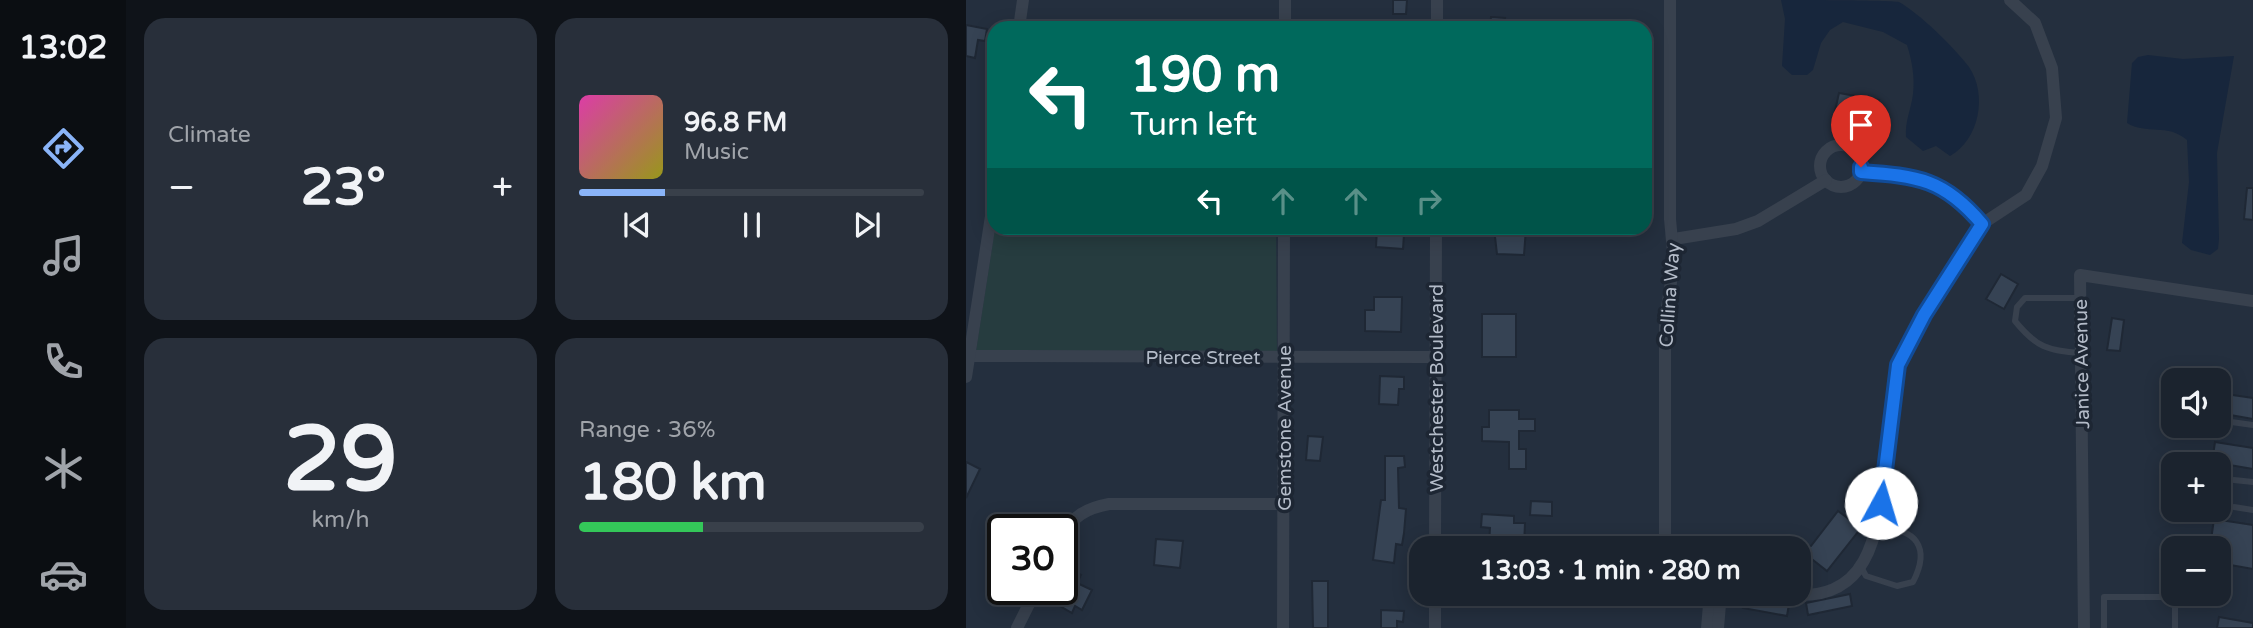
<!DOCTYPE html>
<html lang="en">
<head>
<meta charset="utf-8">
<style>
	body { margin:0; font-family:"Varela Round",sans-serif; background:#282f3a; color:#f1f3f6; height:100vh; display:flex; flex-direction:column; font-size:26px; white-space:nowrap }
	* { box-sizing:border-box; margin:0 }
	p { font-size:23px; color:#a0a4aa }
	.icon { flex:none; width:38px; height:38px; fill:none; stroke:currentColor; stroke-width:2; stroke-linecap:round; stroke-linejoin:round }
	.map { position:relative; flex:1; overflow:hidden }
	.details { display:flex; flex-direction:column; gap:18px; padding:18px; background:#0f1319; width:840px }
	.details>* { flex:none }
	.banner { position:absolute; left:21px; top:21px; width:665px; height:214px; border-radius:21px; box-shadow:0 4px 18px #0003,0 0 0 2px #39404a; background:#00695c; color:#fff; overflow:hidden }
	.tools { position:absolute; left:1195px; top:368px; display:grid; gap:14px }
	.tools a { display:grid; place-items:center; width:70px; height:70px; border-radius:14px; background:#1b232e; box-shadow:0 4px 18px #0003,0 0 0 2px #39404a; font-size:35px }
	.speed { position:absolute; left:21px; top:514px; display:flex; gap:14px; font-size:35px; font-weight:700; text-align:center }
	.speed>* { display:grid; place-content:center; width:91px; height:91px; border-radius:50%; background:#1b232e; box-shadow:0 4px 18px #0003,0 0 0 2px #39404a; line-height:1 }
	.speed .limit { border:4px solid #111; border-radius:10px; background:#fff; color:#111 }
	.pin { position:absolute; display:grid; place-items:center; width:60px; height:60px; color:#fff; margin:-72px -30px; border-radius:50% 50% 50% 0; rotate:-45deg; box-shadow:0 0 7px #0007 }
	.pin .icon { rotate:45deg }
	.me { position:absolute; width:77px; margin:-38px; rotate:6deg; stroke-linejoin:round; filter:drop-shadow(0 0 5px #0008) }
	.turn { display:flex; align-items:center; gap:24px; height:147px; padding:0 28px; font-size:32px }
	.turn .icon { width:91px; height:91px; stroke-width:2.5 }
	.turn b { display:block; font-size:49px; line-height:60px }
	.lanes { display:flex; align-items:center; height:66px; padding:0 28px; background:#0003; justify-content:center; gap:35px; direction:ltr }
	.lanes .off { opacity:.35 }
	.big { font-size:52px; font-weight:700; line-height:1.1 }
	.details .widget { flex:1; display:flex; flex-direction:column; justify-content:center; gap:10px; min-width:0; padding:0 24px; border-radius:21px; background:#282f3a }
	.details .dial { align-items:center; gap:0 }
	.dial b { font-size:91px; line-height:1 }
	.song { display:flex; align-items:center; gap:21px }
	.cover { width:84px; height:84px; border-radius:10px; background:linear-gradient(135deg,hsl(320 70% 55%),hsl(60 70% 35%)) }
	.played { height:7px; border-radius:4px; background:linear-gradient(90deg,#8ab4f8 25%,#39404a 25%) }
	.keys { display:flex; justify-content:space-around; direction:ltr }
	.heat { display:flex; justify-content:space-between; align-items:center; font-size:38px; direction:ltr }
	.charge { height:10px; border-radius:5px; background:linear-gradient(90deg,#34c759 36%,#39404a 0) }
	.details .tiles { flex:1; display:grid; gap:18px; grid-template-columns:repeat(2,1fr) }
	.trip { position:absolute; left:443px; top:536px; width:402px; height:70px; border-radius:21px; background:#1b232e; box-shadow:0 4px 18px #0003,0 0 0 2px #39404a; font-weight:700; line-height:70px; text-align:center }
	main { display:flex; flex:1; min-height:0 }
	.tab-bar { display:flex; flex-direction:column; width:126px; justify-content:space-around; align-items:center; background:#0b0e12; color:#a0a4aa }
	.tab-bar .icon { width:49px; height:49px }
	.tab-bar .active { color:#8ab4f8 }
	.tab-bar b { font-size:32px; color:#f1f3f6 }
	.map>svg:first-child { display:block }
	.green { fill:#263c3f }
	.water { fill:#17263c }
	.building { fill:#364354; stroke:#1f2835; stroke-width:2 }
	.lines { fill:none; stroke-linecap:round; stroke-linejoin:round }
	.lane { stroke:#38414e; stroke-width:6 }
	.street { stroke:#38414e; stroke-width:12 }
	.route-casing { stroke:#114b97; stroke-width:18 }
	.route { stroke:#1a73e8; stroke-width:12 }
	.labels { text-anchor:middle; stroke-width:7; stroke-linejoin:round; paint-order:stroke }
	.street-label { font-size:19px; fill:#b4bcc9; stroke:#1d2633 }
</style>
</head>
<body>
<main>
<nav class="tab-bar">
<b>13:02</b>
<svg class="icon active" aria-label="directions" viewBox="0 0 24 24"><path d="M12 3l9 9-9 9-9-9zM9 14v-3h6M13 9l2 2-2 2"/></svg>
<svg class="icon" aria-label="music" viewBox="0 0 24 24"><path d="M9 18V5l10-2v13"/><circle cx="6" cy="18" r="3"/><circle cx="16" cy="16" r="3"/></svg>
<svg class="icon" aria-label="phone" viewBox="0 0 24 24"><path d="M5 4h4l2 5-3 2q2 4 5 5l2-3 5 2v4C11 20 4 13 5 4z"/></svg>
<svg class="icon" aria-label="climate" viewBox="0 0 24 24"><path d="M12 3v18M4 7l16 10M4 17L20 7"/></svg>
<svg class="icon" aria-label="car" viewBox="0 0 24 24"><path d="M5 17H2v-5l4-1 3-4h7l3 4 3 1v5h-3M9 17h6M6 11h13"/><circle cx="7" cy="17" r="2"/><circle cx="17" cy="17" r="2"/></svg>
</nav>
<section class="details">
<div class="tiles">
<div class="widget"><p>Climate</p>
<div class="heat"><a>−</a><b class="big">23°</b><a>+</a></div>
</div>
<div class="widget">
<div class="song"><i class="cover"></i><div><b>96.8 FM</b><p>Music</p></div></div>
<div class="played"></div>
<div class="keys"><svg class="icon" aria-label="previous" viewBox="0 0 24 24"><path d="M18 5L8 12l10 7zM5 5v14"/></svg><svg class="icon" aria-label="pause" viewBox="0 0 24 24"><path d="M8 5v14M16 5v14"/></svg><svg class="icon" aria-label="next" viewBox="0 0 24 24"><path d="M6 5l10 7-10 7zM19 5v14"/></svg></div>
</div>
<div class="widget dial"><b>29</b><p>km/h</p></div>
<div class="widget"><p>Range · 36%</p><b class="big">180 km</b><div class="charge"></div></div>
</div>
</section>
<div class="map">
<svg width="1287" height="628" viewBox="0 0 1287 628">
	<rect width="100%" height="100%" fill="#242f3e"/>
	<polygon class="green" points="29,228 310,228 311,352 10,351"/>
	<g class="water">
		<path d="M 815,0 C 835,0 921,0 933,2 C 953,13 989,48 1003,67 C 1022,95 1013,140 984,156 L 970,146 L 957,151 L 940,137 C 939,120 945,110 947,94 C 949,77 946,61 941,45 L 917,32 L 877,22 L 864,30 L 855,43 L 847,70 L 841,75 L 826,75 L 816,66 L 819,19 Z"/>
		<path d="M 1182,55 L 1217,59 L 1268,56 L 1251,153 L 1253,239 L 1252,249 L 1244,255 L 1225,250 L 1216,243 L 1223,182 L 1221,140 C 1202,123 1180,135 1161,123 L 1166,63 L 1172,57 Z"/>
	</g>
	<g class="building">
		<polygon points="427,0 441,0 440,14 427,14"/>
		<polygon points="525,17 539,18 538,28 524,28"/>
		<polygon points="0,25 21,29 19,41 12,40 9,58 0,56"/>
		<polygon points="873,93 913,100 909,118 869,111"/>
		<polygon points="1281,188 1287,188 1287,220 1278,219"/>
		<polygon points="411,228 431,228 430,234 438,234 437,249 410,247"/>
		<polygon points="528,228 560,228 558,255 531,254"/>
		<polygon points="1035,274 1052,284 1038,309 1020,299"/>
		<polygon points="408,297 436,297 435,332 399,331 399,310 408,310"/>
		<rect x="516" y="314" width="34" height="43"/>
		<polygon points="1146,318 1158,320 1154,351 1141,350"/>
		<polygon points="414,376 438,377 438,389 433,389 432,405 413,404"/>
		<polygon points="1253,393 1287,398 1287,419 1253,413"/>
		<polygon points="523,410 553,410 553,419 569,419 569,431 553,431 553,449 560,449 560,469 543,469 543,442 516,441 516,427 523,427"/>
		<polygon points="342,436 357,437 354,461 340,460"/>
		<polygon points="1249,442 1287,448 1287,469 1246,462"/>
		<polygon points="419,456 438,456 439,467 432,468 433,508 440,509 438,533 436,545 430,544 428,563 407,560 415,500 419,500"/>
		<polygon points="0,462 14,469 0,498"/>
		<polygon points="565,501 586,502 586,516 564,515"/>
		<polygon points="872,511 895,528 861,571 828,545 828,548 779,548 781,535 845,546"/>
		<polygon points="516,514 548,516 548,523 559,523 558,546 523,545 524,528 515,527"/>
		<polygon points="1248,519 1287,525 1287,569 1253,563 1253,548 1247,548 1248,541 1245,540"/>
		<polygon points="190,539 217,541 214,568 188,565"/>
		<polygon points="106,570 115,575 111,583 126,590 116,610 109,606 106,613 94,606 100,594 95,592"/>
		<polygon points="346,581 362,581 362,628 347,628"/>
		<polygon points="884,594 886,606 842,615 840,603"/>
		<polygon points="779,596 823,604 821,616 777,608"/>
		<polygon points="415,610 438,611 437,622 431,621 431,628 415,628"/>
		<polygon points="1253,617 1287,623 1287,628 1251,628"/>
	</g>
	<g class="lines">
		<g class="lane">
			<path d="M 1114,298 L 1059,298 L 1051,307 L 1049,321 C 1070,347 1082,351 1115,353"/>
			<polyline points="1258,421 1287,425"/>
			<polyline points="1268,480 1287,482"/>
			<polyline points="1268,507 1287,510"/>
			<path d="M 895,567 L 900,576 L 931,586 L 947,582 C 965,547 950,528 912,528"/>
			<polyline points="1138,628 1138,597 1209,597 1209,628"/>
		</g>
		<g class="street">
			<polyline points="53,28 57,0"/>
			<polyline points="319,28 319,0"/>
			<polyline points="471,28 471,0"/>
			<circle cx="875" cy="166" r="21"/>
			<path d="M 895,172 C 951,176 979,180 1016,224"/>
			<polyline points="708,239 770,229 792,221 860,180"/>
			<polyline points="4,356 470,357"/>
			<polyline points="0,377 28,197"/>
			<path d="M 96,537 C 106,516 121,508 143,504 L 317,504"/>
			<polyline points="469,548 470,228"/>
			<polyline points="702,548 699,535 699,320 708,263 704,219 704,0"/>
			<path d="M 814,593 C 904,608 912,535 919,467 C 922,437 926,406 929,376 L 937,353 L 1016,224 L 1060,195 L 1076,166 L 1090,118 L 1086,68 L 1069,23 L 1044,0"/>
			<polyline points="51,628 70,590"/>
			<polyline points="317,628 318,228"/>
			<polyline points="469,628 469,593"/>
			<polyline points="741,628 744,593"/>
			<polyline points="752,628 755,593"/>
			<polyline points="1118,628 1114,275 1287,301"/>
		</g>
	</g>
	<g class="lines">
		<defs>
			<path id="route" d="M 895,167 L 895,172 C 952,176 978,179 1016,224 L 958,315 L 932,365 L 915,503"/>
		</defs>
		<use href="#route" class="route-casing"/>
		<use href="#route" class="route"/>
	</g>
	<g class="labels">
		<g class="street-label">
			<text transform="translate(703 295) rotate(-86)" y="7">Collina Way</text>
			<text x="237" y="364">Pierce Street</text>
			<text transform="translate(1115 364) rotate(-91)" y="7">Janice Avenue</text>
			<text transform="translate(470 388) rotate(-90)" y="7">Westchester Boulevard</text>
			<text transform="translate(318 428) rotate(-90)" y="7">Gemstone Avenue</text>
		</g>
	</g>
</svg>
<div class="tools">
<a><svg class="icon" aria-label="sound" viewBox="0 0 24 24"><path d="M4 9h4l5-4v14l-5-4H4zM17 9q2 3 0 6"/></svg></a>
<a>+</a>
<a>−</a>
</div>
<div class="speed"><div class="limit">30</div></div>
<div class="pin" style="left:895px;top:167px;background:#d93025"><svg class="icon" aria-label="arrive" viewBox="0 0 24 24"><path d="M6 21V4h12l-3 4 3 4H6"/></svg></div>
<svg class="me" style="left:915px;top:503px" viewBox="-20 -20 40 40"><circle r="19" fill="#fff"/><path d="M0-13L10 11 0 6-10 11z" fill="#1a73e8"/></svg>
<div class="trip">13:03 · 1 min · 280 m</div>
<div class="banner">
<div class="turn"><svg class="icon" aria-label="left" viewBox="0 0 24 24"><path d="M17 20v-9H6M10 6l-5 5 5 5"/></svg><div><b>190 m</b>Turn left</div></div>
<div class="lanes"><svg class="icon" aria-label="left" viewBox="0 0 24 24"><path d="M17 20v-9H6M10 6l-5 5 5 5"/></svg><svg class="icon off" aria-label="ahead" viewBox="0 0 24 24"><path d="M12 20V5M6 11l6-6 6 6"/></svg><svg class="icon off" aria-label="ahead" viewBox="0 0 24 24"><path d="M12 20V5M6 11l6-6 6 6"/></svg><svg class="icon off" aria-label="right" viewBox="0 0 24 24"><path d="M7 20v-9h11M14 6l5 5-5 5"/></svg></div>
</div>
</div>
</main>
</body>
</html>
